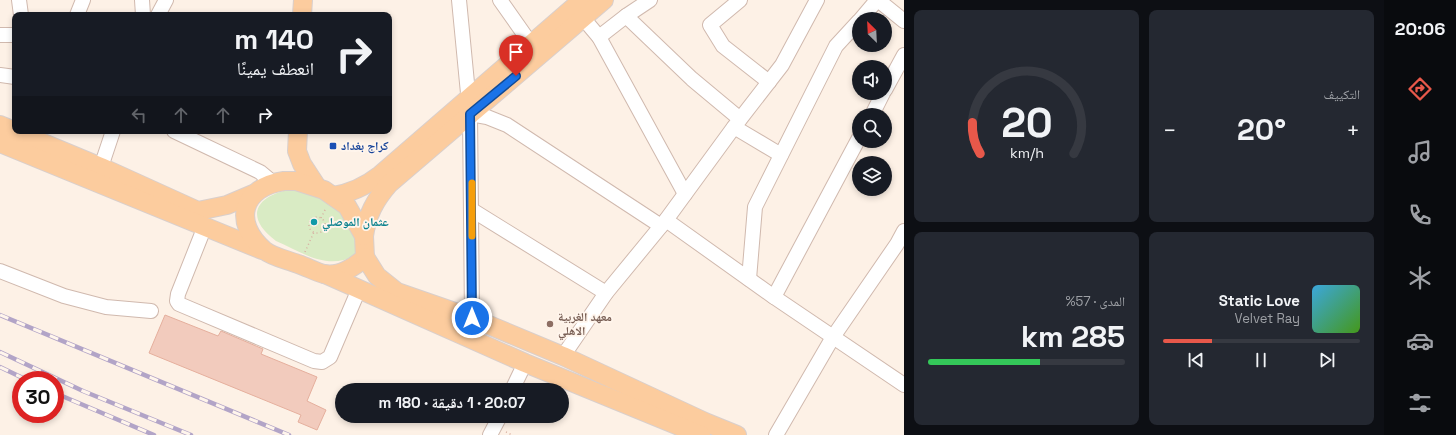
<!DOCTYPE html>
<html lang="ar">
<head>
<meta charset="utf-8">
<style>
	body { margin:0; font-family:"Space Grotesk","Noto Naskh Arabic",sans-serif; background:#242831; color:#f1f3f6; direction:rtl; height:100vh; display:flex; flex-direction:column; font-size:15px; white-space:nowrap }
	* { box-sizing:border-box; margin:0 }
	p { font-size:13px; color:#9ea1a6 }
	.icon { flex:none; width:22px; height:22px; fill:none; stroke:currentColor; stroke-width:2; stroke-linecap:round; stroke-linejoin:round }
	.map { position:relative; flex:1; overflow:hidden; direction:ltr }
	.sheet { display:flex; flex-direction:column; gap:10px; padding:10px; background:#0d0f14; width:480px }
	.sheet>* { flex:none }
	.guide { position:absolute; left:12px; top:12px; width:380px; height:122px; border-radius:8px; box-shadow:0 2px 6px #0003; direction:rtl; background:#171b24; color:#f1f3f6; overflow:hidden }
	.needle { width:26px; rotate:336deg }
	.buttons { position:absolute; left:852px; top:12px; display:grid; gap:8px }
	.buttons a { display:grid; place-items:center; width:40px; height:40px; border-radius:50%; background:#171b24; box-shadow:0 2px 6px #0003; font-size:20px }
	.speed { position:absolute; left:12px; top:371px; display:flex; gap:8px; font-size:20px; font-weight:700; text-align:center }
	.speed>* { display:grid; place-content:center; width:52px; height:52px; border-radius:50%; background:#171b24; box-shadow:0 2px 6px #0003; line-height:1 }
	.speed .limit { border:6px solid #d22; background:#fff; color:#111 }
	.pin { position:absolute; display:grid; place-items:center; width:34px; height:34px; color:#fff; margin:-41px -17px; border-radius:50% 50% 50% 0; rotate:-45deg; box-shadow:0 0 4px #0007 }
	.pin .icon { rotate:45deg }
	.me { position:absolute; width:44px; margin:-22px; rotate:0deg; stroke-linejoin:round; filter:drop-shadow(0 0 3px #0008) }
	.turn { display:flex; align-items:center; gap:14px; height:84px; padding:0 12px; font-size:18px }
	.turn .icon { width:52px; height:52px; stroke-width:2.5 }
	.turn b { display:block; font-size:28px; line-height:34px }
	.lanes { display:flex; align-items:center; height:38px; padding:0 12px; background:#0003; justify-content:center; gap:20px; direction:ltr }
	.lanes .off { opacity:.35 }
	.big { font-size:30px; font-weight:700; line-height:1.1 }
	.sheet .widget { flex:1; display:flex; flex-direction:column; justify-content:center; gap:6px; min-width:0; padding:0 14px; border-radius:8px; background:#242831 }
	.sheet .dial { align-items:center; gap:0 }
	.dial svg { height:104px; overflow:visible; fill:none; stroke:#363941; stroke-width:7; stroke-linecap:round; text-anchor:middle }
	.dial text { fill:#f1f3f6; stroke:none }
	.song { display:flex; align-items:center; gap:12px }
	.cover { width:48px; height:48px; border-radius:6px; background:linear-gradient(135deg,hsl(200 70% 55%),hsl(100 70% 35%)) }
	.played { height:4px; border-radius:2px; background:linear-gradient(90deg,#e8584a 25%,#363941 25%) }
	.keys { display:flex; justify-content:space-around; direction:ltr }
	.heat { display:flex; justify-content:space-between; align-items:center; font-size:22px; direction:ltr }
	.charge { height:6px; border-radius:3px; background:linear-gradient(90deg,#34c759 57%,#363941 0) }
	.sheet .tiles { flex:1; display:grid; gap:10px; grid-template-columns:repeat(2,1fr) }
	.trip { position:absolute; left:335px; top:383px; width:234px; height:40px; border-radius:20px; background:#171b24; box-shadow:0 2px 6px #0003; font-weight:700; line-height:40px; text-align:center; direction:rtl }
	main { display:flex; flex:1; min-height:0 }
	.tabs { display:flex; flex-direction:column; width:72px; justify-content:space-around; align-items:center; background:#090b0e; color:#9ea1a6 }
	.tabs .icon { width:28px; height:28px }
	.tabs .current { color:#e8584a }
	.tabs b { font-size:18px; color:#f1f3f6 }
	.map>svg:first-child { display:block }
	.green { fill:#d9ebc4 }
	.building { fill:#f2cbbd; stroke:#e5af9d }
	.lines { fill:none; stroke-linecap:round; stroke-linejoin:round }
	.minor-casing { stroke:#d0b9ae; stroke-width:16 }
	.major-casing { stroke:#d9cfcc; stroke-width:20 }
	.path { stroke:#d7aea0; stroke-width:1.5; stroke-dasharray:1 3; stroke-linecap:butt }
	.minor { stroke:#fff; stroke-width:14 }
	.major { stroke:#fccc9e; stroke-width:18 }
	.rail-casing { stroke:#b2a4c7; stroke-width:4.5 }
	.rail { stroke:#fff5ec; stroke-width:3; stroke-dasharray:9; stroke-linecap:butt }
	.route-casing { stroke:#114b97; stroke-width:10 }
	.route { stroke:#1a73e8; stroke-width:7 }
	.slow { stroke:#f59e0b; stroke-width:7 }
	.transit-dot { fill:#1a4fb4; stroke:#fff5ec; stroke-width:1.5 }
	.culture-dot { fill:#0f9aa8; stroke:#fff5ec; stroke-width:1.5 }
	.education-dot { fill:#8d6e63; stroke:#fff5ec; stroke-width:1.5 }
	.labels { text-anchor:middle; stroke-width:3.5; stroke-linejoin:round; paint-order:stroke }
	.transit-label { font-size:12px; font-weight:bold; fill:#164399; stroke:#fff5ec; text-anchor:start }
	.culture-label { font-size:12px; font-weight:bold; fill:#0d838f; stroke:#fff5ec; text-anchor:start }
	.education-label { font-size:12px; font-weight:bold; fill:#785e54; stroke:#fff5ec; text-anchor:start }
</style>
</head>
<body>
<main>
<nav class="tabs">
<b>20:06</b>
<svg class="icon current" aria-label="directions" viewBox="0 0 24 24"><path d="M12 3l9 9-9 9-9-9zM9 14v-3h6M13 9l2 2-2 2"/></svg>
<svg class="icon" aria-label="music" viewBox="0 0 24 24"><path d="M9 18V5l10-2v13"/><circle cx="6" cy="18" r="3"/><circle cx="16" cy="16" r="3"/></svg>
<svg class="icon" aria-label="phone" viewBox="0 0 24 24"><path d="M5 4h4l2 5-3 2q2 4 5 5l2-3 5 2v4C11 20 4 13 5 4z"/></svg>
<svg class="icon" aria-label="climate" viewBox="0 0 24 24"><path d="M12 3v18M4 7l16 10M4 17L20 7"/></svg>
<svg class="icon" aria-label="car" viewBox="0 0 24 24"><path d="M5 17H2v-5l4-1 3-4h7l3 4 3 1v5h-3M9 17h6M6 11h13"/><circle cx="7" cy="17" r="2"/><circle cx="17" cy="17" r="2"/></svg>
<svg class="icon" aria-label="filters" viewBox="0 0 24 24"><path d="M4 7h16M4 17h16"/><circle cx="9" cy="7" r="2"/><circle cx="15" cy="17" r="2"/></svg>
</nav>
<section class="sheet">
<div class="tiles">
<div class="widget"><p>التكييف</p>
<div class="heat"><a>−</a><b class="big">20°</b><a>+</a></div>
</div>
<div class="widget dial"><svg viewBox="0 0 100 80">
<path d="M14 69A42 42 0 1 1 86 69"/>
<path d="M14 69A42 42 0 0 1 8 45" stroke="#e8584a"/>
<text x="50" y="56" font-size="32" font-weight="700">20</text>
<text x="50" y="72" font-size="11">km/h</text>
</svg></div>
<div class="widget">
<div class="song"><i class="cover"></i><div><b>Static Love</b><p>Velvet Ray</p></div></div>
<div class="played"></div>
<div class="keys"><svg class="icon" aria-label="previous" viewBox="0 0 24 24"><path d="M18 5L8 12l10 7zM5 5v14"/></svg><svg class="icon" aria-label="pause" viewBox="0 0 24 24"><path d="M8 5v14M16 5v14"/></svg><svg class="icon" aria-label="next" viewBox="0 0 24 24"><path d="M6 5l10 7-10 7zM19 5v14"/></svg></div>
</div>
<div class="widget"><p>المدى · 57%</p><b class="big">285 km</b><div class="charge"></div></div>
</div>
</section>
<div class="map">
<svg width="904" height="435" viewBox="0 0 904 435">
	<rect width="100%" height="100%" fill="#fdf1e6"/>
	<path class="green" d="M 287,190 L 303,190 L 320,195 L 344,211 L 360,246 L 355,256 C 326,270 303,253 276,241 C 246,219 253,198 287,190 Z"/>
	<polygon class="building" points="165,315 218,336 221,331 263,349 261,354 317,377 307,401 326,410 317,430 298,422 301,415 149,353"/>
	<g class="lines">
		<defs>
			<g id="minor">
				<polyline points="19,0 21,15"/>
				<polyline points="142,0 143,15"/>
				<polyline points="459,0 470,114 472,318"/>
				<polyline points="500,0 531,44"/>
				<polyline points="740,0 710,25 723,46 769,82"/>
				<polyline points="878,0 904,21"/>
				<polyline points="77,15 83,0"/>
				<polyline points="158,15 166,0"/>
				<polyline points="626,16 650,0"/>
				<polyline points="583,18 599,37 685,194"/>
				<polyline points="861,19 877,0"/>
				<polyline points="0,35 15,35"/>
				<polyline points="599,37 626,16 692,79 740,119"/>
				<polyline points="0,75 15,77"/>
				<polyline points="885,90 904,55"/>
				<polyline points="470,114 487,117 507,125 661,226"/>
				<polyline points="872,115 883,93"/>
				<polyline points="734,127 781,155"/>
				<polyline points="174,131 260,172 272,182"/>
				<polyline points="101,167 113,131"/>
				<polyline points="472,210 606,293"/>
				<polyline points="666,220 774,297 904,385"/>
				<polyline points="205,226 178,294 177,301 179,304 314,361 322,362 330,357 359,289"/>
				<polyline points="0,271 64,296 106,307 151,311"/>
				<polyline points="749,279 755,207 836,46 859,21"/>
				<polyline points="774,297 859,138"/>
				<polyline points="563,356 606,293 666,220 734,127 782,65 817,0"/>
				<polyline points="512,390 525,363"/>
				<polyline points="490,435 500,416"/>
				<polyline points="776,435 833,337 897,244 904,231"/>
			</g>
			<g id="major">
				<polyline points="302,15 303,0"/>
				<polyline points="0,125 101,167 198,211 227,205 253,194"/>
				<polyline points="298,131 297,151 302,164 317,187"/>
				<polyline points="0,143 262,250"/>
				<path d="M 284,181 L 296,181 L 324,190 L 347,206 L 364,236 L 365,257 C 355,267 339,277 324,274 C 316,272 307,267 298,264 C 288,260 272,257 264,250 C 232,222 242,187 284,181 Z"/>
				<path d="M 333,196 C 351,193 366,186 380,175 L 582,0"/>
				<path d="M 364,236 C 367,215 375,200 389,184 L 604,0"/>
				<polyline points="365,257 377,276 397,292 472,318 563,356 705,422 737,435"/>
				<polyline points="325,274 525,363 701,435"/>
			</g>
		</defs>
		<use href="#minor" class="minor-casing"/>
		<use href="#major" class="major-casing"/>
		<g class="path">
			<circle cx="317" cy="225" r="8"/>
			<polyline points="321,218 326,208"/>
			<polyline points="305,252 314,232"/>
			<polyline points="506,432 512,435"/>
		</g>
		<use href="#minor" class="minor"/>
		<use href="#major" class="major"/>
		<defs>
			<g id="rail">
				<polyline points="0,315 289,435"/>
				<polyline points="0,352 83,391 191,435"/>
				<polyline points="0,367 27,380"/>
				<polyline points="55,393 154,435"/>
			</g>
		</defs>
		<use href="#rail" class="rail-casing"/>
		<use href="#rail" class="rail"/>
	</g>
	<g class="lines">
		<defs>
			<polyline id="route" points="472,318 470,114 516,76"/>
		</defs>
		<use href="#route" class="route-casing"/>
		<use href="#route" class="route"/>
		<polyline class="slow" points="472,183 472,236"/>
	</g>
	<rect class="transit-dot" x="329" y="142" width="8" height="8" rx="2"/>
	<circle class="culture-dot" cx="314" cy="222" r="4"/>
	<circle class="education-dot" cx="550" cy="324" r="4"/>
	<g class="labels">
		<g class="transit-label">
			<text x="341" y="150">كراج بغداد</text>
		</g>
		<g class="culture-label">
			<text x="322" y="226">عثمان الموصلي</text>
		</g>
		<g class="education-label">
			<text x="558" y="321">معهد الغربية<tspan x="558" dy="14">الاهلي</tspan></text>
		</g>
	</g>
</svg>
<div class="buttons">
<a><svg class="needle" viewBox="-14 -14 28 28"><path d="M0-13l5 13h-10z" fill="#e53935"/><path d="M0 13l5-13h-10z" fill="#9ea1a6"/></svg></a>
<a><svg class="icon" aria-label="sound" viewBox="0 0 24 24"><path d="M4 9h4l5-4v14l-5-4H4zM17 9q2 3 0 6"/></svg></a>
<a><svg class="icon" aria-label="search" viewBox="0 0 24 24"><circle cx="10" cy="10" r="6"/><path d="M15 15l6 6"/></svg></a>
<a><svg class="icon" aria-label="layers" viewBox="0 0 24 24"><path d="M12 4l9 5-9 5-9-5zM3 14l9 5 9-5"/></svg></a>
</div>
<div class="speed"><div class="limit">30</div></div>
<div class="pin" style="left:516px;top:76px;background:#d93025"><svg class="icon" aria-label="arrive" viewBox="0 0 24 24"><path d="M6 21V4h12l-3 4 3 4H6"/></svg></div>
<svg class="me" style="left:472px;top:318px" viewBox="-20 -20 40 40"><circle r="17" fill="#1a73e8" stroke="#fff" stroke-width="3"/><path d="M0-11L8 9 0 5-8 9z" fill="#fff"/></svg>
<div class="trip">20:07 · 1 دقيقة · 180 m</div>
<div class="guide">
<div class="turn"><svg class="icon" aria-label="right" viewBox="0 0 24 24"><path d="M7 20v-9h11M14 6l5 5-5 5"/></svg><div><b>140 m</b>انعطف يمينًا</div></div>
<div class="lanes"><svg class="icon off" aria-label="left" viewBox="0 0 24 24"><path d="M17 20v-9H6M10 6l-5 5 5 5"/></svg><svg class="icon off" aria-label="ahead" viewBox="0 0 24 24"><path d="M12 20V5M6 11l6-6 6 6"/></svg><svg class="icon off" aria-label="ahead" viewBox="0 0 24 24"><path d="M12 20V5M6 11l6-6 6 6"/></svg><svg class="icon" aria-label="right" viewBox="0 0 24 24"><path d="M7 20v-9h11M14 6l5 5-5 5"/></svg></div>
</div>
</div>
</main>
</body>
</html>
